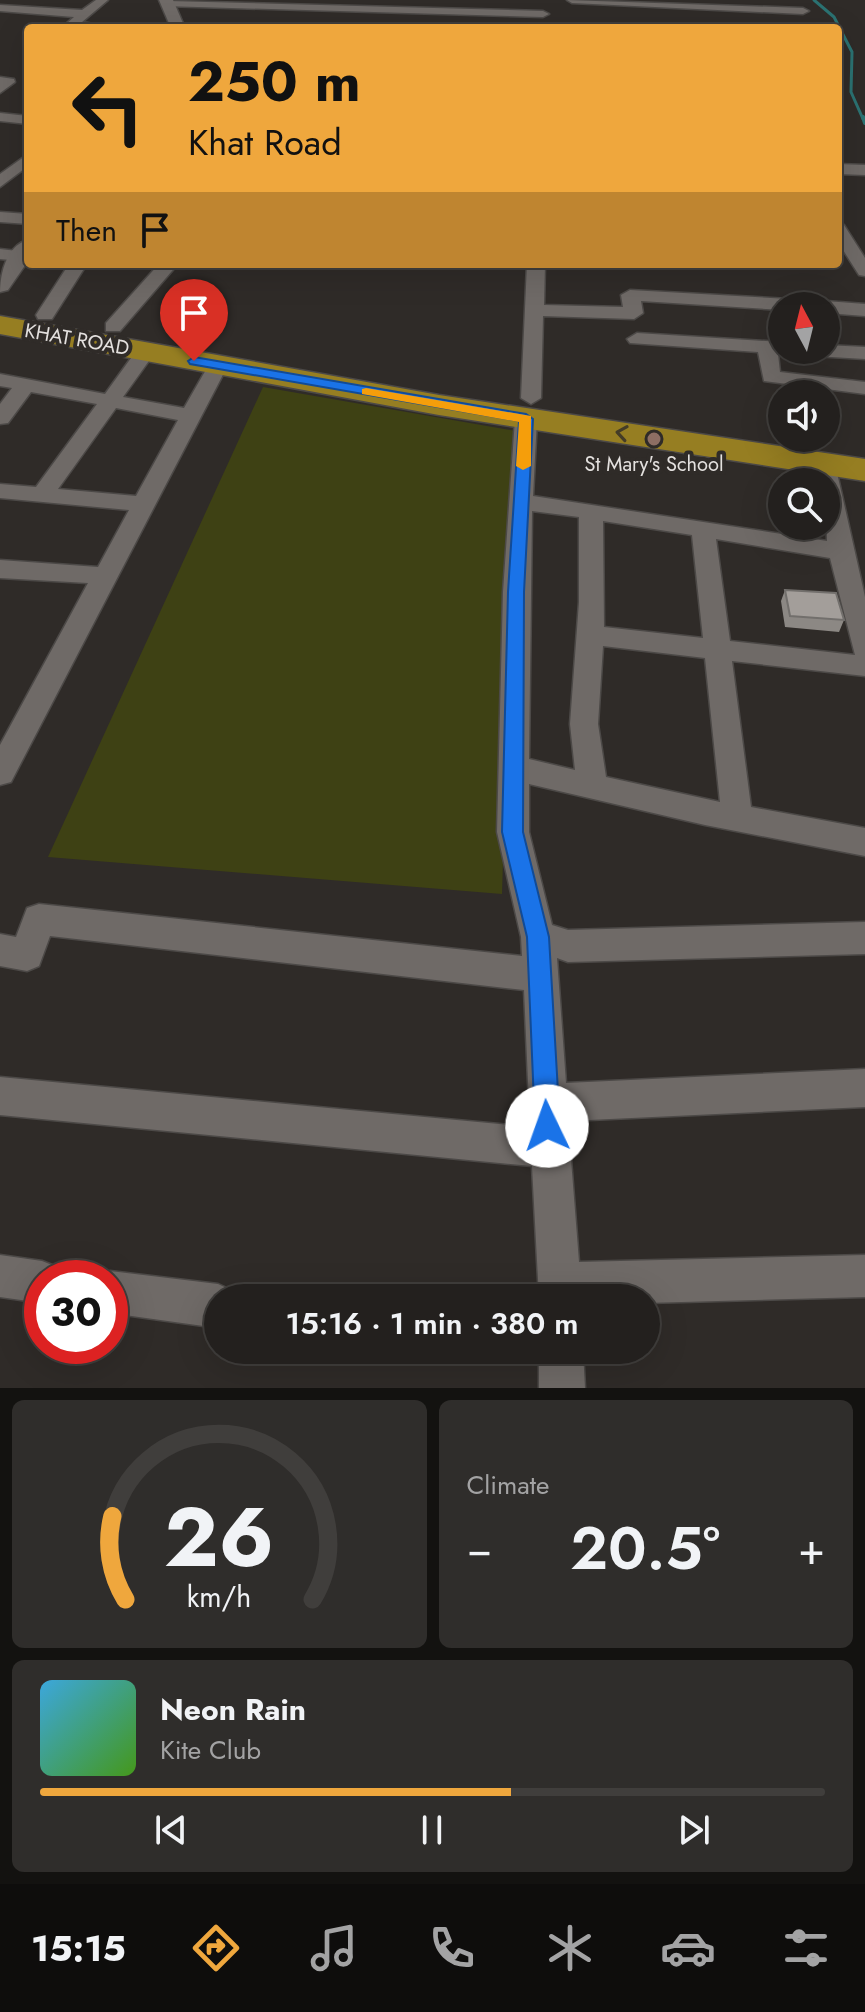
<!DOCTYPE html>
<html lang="en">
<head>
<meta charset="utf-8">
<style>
	body { margin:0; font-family:Jost,sans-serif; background:#2f2d2b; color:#f1f3f6; height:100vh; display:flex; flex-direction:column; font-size:30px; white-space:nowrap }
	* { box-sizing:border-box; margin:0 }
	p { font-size:26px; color:#a3a3a4 }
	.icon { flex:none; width:44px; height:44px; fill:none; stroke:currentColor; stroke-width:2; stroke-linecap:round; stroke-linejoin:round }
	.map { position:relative; height:1388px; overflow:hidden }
	.sheet { display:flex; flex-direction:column; gap:12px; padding:12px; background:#131210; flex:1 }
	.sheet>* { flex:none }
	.banner { position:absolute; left:24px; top:24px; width:818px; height:244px; border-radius:8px; box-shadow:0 8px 32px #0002,0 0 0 2px #403e3c; background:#efa73d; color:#111; overflow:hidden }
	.needle { width:52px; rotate:353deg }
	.controls { position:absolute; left:768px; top:292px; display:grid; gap:16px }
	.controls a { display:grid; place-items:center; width:72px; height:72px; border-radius:50%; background:#23201e; box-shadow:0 8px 32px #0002,0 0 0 2px #403e3c; font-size:40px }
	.speed { position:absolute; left:24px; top:1260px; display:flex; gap:16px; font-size:40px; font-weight:700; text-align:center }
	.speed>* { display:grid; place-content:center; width:104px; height:104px; border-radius:50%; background:#23201e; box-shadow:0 8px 32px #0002,0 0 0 2px #403e3c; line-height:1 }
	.speed .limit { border:12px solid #d22; background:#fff; color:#111 }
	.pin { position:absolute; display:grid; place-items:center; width:68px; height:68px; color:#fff; margin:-82px -34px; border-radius:50% 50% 50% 0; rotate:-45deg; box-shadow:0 0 8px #0007 }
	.pin .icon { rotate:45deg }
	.me { position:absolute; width:88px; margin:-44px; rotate:357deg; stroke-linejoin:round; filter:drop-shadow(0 0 6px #0008) }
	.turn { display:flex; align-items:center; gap:28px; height:168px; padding:0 32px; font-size:36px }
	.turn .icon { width:104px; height:104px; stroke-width:2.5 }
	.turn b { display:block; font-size:56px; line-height:68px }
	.then { display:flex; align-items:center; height:76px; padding:0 32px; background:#0003; gap:16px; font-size:30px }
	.big { font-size:60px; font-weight:600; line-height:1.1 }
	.sheet .widget { flex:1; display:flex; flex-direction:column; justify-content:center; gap:12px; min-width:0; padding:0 28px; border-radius:12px; background:#2f2d2b }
	.sheet .dial { align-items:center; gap:0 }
	.dial svg { height:208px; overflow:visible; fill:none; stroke:#403e3c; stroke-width:7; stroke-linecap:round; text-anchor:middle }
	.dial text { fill:#f1f3f6; stroke:none }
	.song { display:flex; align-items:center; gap:24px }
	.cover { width:96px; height:96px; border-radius:12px; background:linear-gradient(135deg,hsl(200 70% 55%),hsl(100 70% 35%)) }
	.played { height:8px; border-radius:4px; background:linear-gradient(90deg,#efa73d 60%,#403e3c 60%) }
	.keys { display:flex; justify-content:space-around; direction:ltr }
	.heat { display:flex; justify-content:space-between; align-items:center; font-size:44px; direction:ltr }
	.sheet .tiles { flex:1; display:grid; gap:12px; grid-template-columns:1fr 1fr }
	.widget:last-child { grid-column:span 2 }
	.trip { position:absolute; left:204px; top:1284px; width:456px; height:80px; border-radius:40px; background:#23201e; box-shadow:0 8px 32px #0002,0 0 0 2px #403e3c; font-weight:600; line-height:80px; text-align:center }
	.dock { display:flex; height:128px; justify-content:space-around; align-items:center; background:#0e0d0c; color:#a3a3a4 }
	.dock .icon { width:56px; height:56px }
	.dock .on { color:#efa73d }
	.dock b { font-size:36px; color:#f1f3f6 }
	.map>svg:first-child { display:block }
	.green { fill:#3e4114 }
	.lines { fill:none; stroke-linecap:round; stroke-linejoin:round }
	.stream-far1 { stroke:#2b7272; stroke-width:3 }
	.stream { stroke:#2b7272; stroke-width:4 }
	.minor-casing { stroke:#4c4947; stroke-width:3 }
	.tertiary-casing { stroke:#4c4947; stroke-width:3 }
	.trunk-casing { stroke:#4c4947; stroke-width:3 }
	.minor { fill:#6f6a67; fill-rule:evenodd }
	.tertiary { fill:#6f6a67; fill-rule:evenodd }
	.trunk { fill:#967e22; fill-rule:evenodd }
	.wall { fill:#8c8884 }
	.building { fill:#a39e9a; stroke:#726f6c; stroke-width:2 }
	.oneway { stroke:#443c27 }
	.route { fill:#1a73e8; stroke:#114b97; stroke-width:2 }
	.slow { fill:#f59e0b }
	.education-dot { fill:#8d6e63; stroke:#2f2b28; stroke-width:3 }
	.labels { text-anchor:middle; stroke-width:8; stroke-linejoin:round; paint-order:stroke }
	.far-street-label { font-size:20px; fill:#e4e1df; stroke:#2f2b28 }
	.far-poi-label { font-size:20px; fill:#e4e1df; stroke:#2f2b28 }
</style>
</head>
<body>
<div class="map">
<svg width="865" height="1388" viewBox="0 0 865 1388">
	<rect width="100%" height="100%" fill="#2f2b28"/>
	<polygon class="green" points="263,387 516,431 502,894 48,857"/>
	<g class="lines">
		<polyline class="stream-far1" points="814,0 834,17 852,52 851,92 863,119"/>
		<polyline class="stream" points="863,117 865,123"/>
		<defs>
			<g id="minor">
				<polygon points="96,0 108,0 82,22 117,28 72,27 66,24 74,17 0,11 0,5 82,10"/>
				<polygon points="567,0 803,8 809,11 803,14 572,3"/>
				<polygon points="168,1 543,11 549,14 543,17 164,6"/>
				<polygon points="0,77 14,79 15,82 0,93"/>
				<polygon points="0,113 28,116 28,124 0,121"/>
				<polygon points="28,154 28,166 0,187 0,174"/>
				<polygon points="838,164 865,165 865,175 838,174"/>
				<polygon points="0,212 28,214 28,224 0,222"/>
				<polygon points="838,224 844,225 865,258 865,276 859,275 838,242"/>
				<polygon points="0,249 26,252 28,257 20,261 0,259"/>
				<polygon points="69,264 87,264 52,319 38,319 36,315"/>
				<polygon points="159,264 178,264 120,331 106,331 106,323"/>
				<polygon points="527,264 545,264 544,305 623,307 621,295 630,290 807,300 816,306 782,306 782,310 641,301 643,313 634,319 543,316 541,398 531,404 521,398"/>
				<polygon points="826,301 865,304 865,316 826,313 826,306 817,306"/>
				<polygon points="637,333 782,342 782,350 790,350 778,354 780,372 865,382 865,394 764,381 758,352 630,343 627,339"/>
				<path d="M 146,345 L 156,351 L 123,397 L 184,408 L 211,361 L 225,361 L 228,365 L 11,782 L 0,785 L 0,745 L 88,583 L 0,578 L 0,560 L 98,567 L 129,510 L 0,498 L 0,484 L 36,487 L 97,404 L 31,392 L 8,423 L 0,424 L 0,404 L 12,388 L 0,386 L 0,374 L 105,394 L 139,347 ZM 116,408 L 178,420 L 136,496 L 58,489 Z"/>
				<polygon points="826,345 865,347 865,359 814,356 804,350 826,350"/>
				<path d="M 526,413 L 537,419 L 533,496 L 827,541 L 826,482 L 816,482 L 813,464 L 824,457 L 835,464 L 865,597 L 865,676 L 732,661 L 751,807 L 865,828 L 865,856 L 705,825 L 529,784 L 529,832 L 552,925 L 568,930 L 865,922 L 865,954 L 568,962 L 557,958 L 566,1083 L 865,1069 L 865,1107 L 568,1121 L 579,1262 L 865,1255 L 865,1297 L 646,1303 L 646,1298 L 539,1298 L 532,1166 L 0,1115 L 0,1077 L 530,1127 L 524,990 L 50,936 L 39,966 L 27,971 L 0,966 L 0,934 L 16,937 L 27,908 L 39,904 L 522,956 L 521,937 L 497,832 L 503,592 L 515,419 ZM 532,511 L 579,517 L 579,602 L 570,724 L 575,770 L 529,759 ZM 603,521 L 692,535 L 703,638 L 604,627 ZM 716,539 L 830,558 L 855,655 L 730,641 ZM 603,646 L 705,658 L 720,802 L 606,777 L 598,724 Z"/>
				<polygon points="0,1255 42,1261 57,1267 62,1278 42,1278 42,1303 0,1297"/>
				<polygon points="110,1271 218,1284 233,1291 236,1298 218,1298 218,1328 110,1313 110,1278 94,1278"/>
				<polygon points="539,1350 583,1350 585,1388 539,1388"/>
			</g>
			<g id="tertiary">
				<polygon points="159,0 173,0 185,28 171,28"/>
				<path d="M 28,240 L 28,261 L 8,290 L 0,292 C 0,273 7,245 28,240 Z"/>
			</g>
			<polygon id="trunk" points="0,316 439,395 865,459 865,481 439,415 0,334"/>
		</defs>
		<use href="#minor" class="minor-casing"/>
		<use href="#tertiary" class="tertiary-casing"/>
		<use href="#trunk" class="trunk-casing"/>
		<use href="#minor" class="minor"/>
		<use href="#tertiary" class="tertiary"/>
		<use href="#trunk" class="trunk"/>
	</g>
	<polygon class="wall" points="785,590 844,620 839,632 785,627 781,601"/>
	<polygon class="building" points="785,590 836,593 844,620 790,616"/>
	<defs><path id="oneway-chevron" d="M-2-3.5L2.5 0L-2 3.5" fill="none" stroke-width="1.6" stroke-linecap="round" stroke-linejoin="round" transform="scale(2)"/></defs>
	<use class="oneway" href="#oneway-chevron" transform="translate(622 433) rotate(-171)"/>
	<polygon class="route" points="194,357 526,414 533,419 524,592 523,832 549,937 560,1126 556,1134 547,1138 538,1134 535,1126 527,937 502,832 508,592 519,421 190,364 188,361"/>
	<polygon class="slow" points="366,388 531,416 531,466 523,470 516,466 519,422 362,394 362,389"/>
	<circle class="education-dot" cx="654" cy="439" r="8"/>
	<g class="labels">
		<g class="far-street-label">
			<text transform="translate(77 339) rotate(10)" y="7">KHAT ROAD</text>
		</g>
		<g class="far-poi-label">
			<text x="654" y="471">St Mary's School</text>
		</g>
	</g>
</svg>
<div class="controls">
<a><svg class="needle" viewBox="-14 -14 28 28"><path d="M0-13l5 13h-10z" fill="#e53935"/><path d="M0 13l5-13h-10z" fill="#a3a3a4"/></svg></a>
<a><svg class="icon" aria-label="sound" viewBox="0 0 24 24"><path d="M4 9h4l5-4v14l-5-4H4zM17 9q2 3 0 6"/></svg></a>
<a><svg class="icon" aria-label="search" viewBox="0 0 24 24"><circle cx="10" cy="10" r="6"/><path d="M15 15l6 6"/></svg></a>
</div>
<div class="speed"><div class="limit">30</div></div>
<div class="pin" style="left:194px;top:361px;background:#d93025"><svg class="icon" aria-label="arrive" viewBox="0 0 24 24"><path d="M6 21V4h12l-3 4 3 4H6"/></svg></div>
<svg class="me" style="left:547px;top:1126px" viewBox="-20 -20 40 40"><circle r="19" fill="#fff"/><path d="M0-13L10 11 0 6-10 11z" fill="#1a73e8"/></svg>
<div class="trip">15:16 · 1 min · 380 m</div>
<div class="banner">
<div class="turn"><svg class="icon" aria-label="left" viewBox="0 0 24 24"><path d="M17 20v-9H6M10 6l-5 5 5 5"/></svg><div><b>250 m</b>Khat Road</div></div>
<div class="then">Then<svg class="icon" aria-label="arrive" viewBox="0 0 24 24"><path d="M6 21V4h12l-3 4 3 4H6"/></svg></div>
</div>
</div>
<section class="sheet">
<div class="tiles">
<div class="widget dial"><svg viewBox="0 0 100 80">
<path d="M14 69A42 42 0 1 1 86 69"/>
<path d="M14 69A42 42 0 0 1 9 37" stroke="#efa73d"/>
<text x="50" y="56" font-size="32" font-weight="700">26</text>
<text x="50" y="72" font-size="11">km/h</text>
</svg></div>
<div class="widget"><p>Climate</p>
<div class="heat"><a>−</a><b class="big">20.5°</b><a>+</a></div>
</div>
<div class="widget">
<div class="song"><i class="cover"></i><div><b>Neon Rain</b><p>Kite Club</p></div></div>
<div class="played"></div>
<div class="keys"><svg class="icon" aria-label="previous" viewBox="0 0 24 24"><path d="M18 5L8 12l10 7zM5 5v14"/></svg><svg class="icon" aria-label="pause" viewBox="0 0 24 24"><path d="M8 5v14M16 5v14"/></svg><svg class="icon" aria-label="next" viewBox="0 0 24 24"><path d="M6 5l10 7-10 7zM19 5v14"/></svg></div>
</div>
</div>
</section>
<nav class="dock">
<b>15:15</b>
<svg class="icon on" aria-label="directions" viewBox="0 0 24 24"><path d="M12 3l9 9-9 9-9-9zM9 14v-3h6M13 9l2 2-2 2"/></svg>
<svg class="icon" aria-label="music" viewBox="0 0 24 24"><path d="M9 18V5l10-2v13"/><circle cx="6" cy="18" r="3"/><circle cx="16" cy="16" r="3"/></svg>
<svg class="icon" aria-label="phone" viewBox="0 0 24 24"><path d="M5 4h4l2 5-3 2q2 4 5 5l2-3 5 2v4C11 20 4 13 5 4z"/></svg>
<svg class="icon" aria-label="climate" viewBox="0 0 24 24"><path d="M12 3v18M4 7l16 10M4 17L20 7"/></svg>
<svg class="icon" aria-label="car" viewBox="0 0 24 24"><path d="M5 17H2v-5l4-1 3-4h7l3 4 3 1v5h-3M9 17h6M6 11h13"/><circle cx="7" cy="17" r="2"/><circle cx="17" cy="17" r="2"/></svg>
<svg class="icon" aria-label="filters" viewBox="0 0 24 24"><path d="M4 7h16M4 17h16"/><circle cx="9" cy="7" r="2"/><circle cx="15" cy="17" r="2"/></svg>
</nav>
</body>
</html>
